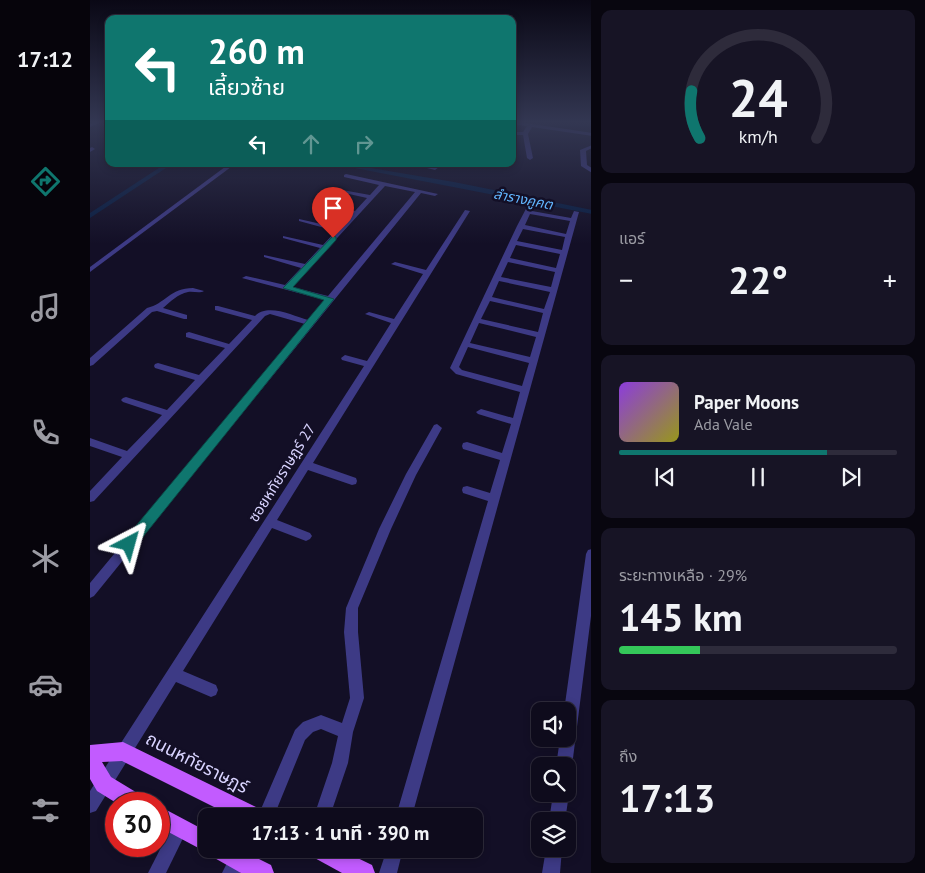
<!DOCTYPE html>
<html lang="th">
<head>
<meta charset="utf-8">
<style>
	body { margin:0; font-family:"PT Sans","Noto Sans Thai",sans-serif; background:#171425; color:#f1f3f6; height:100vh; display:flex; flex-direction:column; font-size:19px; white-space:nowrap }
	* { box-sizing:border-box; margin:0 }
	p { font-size:16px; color:#9b9ba3 }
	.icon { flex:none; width:28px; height:28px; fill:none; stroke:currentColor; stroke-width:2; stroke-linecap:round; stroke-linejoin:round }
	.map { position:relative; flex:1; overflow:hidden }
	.drawer { display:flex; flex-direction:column; gap:10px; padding:10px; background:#08060f; width:334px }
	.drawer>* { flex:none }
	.banner { position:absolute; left:15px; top:15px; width:411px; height:152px; border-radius:10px; box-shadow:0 2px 8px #0003,0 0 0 1px #2e2b3b; background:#0f766e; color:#fff; overflow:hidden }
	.controls { position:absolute; left:441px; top:702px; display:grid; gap:10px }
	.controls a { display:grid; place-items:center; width:45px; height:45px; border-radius:10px; background:#0e0b1c; box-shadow:0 2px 8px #0003,0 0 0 1px #2e2b3b; font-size:25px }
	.speed { position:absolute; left:15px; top:792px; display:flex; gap:10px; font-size:25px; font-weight:700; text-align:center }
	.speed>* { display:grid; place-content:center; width:65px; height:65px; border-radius:50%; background:#0e0b1c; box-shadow:0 2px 8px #0003,0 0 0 1px #2e2b3b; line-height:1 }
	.speed .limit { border:8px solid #d22; background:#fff; color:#111 }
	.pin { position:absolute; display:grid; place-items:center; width:42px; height:42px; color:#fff; margin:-51px -21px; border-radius:50% 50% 50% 0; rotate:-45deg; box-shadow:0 0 5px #0007 }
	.pin .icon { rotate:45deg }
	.me { position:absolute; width:55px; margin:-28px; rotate:39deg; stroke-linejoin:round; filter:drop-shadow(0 0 4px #0008) }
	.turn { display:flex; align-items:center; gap:18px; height:105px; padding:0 20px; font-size:22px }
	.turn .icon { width:65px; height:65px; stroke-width:2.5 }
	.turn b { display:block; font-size:35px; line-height:42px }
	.lanes { display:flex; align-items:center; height:48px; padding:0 20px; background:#0003; justify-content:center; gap:25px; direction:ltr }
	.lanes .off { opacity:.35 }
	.big { font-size:38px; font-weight:700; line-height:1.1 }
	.drawer .tile { flex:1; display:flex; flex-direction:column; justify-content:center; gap:8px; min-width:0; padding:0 18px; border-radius:10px; background:#171425 }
	.drawer .dial { align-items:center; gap:0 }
	.dial svg { height:130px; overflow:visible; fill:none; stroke:#2e2b3b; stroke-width:7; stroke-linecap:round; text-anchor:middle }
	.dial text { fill:#f1f3f6; stroke:none }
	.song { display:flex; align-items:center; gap:15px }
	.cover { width:60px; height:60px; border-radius:8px; background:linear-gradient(135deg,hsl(270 70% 55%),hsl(60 70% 35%)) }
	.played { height:5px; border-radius:2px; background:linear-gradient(90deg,#0f766e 75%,#2e2b3b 75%) }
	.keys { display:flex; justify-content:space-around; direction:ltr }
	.heat { display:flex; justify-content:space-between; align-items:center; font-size:28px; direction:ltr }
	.charge { height:8px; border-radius:4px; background:linear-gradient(90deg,#34c759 29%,#2e2b3b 0) }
	.trip { position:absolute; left:108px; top:808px; width:285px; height:50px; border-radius:10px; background:#0e0b1c; box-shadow:0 2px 8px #0003,0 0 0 1px #2e2b3b; font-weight:700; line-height:50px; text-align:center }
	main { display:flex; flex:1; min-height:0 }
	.menu { display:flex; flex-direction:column; width:90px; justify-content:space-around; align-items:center; background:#06040b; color:#9b9ba3 }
	.menu .icon { width:35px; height:35px }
	.menu .selected { color:#0f766e }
	.menu b { font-size:22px; color:#f1f3f6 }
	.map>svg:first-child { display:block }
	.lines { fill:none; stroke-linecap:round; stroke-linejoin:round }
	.canal { fill:#0a1f44; fill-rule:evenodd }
	.minor { fill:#3d3a85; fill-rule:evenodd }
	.major { fill:#c25bff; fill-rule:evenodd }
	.route { fill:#0f766e; stroke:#0a4d48 }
	.labels { text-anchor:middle; stroke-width:5; stroke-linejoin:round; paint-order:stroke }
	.far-water-label { font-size:14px; font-style:italic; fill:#62b6ff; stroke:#130f26 }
	.street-label { font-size:15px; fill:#d9d4ff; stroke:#130f26 }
	.near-street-label { font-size:18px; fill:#d9d4ff; stroke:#130f26 }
</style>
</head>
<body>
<main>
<nav class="menu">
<b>17:12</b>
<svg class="icon selected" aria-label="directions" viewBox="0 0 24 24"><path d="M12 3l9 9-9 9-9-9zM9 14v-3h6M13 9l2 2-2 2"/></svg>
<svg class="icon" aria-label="music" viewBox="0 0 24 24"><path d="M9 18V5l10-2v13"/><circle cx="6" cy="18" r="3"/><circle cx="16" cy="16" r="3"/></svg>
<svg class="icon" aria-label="phone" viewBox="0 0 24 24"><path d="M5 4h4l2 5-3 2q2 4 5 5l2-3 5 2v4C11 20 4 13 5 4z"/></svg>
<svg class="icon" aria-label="climate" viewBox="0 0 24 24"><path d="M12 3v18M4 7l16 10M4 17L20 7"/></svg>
<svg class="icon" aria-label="car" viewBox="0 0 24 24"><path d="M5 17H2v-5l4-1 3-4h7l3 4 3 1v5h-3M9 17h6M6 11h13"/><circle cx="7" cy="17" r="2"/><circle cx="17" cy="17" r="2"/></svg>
<svg class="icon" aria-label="filters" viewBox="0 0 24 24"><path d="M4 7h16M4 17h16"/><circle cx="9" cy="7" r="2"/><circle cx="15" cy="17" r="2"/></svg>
</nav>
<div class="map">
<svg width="502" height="873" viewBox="0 0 502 873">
	<rect width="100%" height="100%" fill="#130f26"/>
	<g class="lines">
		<g class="canal">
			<polygon points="16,121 19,121 19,123 16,122"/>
			<polygon points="75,164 82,164 0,218 0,213"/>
			<polygon points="244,164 257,164 364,182 502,210 502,214"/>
		</g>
		<g class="minor">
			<polygon points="6,121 11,122 0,127 0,124"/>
			<polygon points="422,121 502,133 502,136 442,127 438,134 443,158 440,160 437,158 433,135 422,135 422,132 433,132 437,126 422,124"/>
			<polygon points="502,145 502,148 496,151 497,165 502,168 502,173 491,166 490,150"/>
			<polygon points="0,148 2,147 5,149 0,152"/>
			<polygon points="139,164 145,164 0,272 0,267"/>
			<polygon points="331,164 338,164 344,166 347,164 353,164 345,170 337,168"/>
			<path d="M 256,174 L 348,194 L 345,196 L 331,193 L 4,596 L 0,598 L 0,583 L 215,324 L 180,314 L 175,316 L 4,501 L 0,502 L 0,491 L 32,457 L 0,446 L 0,438 L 37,451 L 72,415 L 33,402 L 31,400 L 33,398 L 36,397 L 77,410 L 105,380 L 65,368 L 64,366 L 65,364 L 68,363 L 109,375 L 135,348 L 96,337 L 96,333 L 99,332 L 139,344 L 162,320 L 125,310 L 125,306 L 128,306 L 165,316 C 178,303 203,316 218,320 L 235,300 L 152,278 L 156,276 L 195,285 L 211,268 L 174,257 L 174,255 L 215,264 L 230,248 L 193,238 L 193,236 L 233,245 L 246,231 L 209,221 L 209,219 L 249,228 L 262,214 L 225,205 L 225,203 L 265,211 L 277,198 L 241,190 L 241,188 L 280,195 L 289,185 L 254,177 L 254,175 ZM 295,186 L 325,192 L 238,296 L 202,287 Z"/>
			<path d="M 442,201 L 445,203 L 442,211 L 481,218 L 484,211 L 489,212 L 322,816 L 306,816 L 398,501 L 373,493 L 372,490 L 373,487 L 377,486 L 400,493 L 410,460 L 373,449 L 372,446 L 373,443 L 377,442 L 412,453 L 421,424 L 388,414 L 386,412 L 391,409 L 423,418 L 430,392 L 366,374 L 360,368 L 427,226 L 439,203 ZM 440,214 L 480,221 L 476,234 L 435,225 ZM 433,229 L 475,237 L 472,250 L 427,241 ZM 426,245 L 470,254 L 466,268 L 420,258 ZM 418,262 L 465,272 L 461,287 L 411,277 ZM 409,281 L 460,292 L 454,309 L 402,297 ZM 400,301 L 453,313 L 448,332 L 391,319 ZM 389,323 L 446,337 L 440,357 L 380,343 ZM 378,347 L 439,363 L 432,386 L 372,370 L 369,367 Z"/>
			<polygon points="375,210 380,211 223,463 266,478 267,481 266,484 262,485 218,470 187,520 220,533 222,536 220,539 216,541 182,528 93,671 126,685 128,690 126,695 121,697 86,682 6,811 0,813 0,791 274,366 252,360 251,358 255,355 277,361 301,323 275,314 279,312 304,319 333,274 301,264 305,262 336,270"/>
			<path d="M 103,288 L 114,291 C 109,294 104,291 98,292 C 88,294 80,302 73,308 L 97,315 L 97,319 L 94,319 L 67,311 L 62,312 L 3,365 L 0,366 L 0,358 L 57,308 C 75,304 80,288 103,288 Z"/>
			<polygon points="347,424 352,428 326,475 301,529 268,608 268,632 274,698 263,732 258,763 240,816 224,816 242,763 248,736 231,729 223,732 215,740 184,816 168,816 205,730 213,722 231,715 252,723 260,698 254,632 256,608 289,529 316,474 344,425"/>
			<polygon points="502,549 502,608 482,766 478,772 478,766 466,766 470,739 478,739 478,711 474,711 496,554 498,550"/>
			<polygon points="478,791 479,794 475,821 459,821 463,794 478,794"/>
			<polygon points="90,820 96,822 98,828 76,873 58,873 84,822"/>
			<polygon points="297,849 313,849 307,873 289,873"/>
			<polygon points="456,849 472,849 470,873 452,873"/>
			<polygon points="148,851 154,853 156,859 150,873 132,873 142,853"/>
		</g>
		<g class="major">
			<polygon points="33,742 170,809 173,816 142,816 32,761 12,762 21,777 54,797 57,804 28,804 7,791 0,779 0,745"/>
			<polygon points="69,806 116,831 116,849 149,849 181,865 184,873 151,873 121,856 119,851 116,852 69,827"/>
			<polygon points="218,849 249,849 282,865 285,873 252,873 221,856"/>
		</g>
	</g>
	<linearGradient id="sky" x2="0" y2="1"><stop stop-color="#0a0815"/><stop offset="0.5" stop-color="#333752"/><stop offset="1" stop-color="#333752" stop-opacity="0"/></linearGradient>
	<rect width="502" height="244" fill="url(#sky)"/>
	<polygon class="route" points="243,236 246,237 246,240 203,287 244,299 44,548 39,549 35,548 33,544 35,539 234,300 193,288"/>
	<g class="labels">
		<g class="far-water-label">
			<text transform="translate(433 199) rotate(11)" y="5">ลำรางคูคต</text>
		</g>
		<g class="street-label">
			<text transform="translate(192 473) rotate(-58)" y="5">ซอยหทัยราษฎร์ 27</text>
		</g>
		<g class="near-street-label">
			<text transform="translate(107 763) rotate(27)" y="6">ถนนหทัยราษฎร์</text>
		</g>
	</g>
</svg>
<div class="controls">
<a><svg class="icon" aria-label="sound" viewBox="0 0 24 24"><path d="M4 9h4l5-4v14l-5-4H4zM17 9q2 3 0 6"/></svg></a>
<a><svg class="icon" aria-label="search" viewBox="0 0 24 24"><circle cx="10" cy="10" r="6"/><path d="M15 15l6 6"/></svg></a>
<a><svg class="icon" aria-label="layers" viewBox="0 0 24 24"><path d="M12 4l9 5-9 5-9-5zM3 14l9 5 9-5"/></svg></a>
</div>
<div class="speed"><div class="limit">30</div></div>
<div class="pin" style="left:243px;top:238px;background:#d93025"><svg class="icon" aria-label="arrive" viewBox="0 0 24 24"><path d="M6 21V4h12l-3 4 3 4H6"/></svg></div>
<svg class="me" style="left:39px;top:544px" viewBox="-20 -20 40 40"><path d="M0-17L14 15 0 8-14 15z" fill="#0f766e" stroke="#fff" stroke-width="4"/></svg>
<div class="trip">17:13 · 1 นาที · 390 m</div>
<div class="banner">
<div class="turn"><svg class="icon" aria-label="left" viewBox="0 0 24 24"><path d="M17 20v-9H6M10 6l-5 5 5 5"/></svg><div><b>260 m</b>เลี้ยวซ้าย</div></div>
<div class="lanes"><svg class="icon" aria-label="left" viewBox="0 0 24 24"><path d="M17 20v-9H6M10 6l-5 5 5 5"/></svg><svg class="icon off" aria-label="ahead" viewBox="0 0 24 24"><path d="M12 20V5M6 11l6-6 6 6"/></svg><svg class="icon off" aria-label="right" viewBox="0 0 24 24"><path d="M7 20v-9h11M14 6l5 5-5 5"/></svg></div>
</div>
</div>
<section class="drawer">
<div class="tile dial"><svg viewBox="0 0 100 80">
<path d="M14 69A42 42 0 1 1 86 69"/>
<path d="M14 69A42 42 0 0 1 9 40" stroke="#0f766e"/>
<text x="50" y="56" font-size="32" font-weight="700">24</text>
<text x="50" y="72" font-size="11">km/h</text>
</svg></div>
<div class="tile"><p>แอร์</p>
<div class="heat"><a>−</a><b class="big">22°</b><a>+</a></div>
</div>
<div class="tile">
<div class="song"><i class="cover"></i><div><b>Paper Moons</b><p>Ada Vale</p></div></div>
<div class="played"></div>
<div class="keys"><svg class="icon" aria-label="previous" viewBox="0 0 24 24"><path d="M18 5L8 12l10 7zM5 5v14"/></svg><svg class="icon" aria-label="pause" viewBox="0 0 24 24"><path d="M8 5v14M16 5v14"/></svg><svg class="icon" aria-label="next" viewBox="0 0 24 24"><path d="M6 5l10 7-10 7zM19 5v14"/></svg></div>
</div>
<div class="tile"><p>ระยะทางเหลือ · 29%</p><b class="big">145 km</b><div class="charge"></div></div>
<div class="tile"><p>ถึง</p><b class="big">17:13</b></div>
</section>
</main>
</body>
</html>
